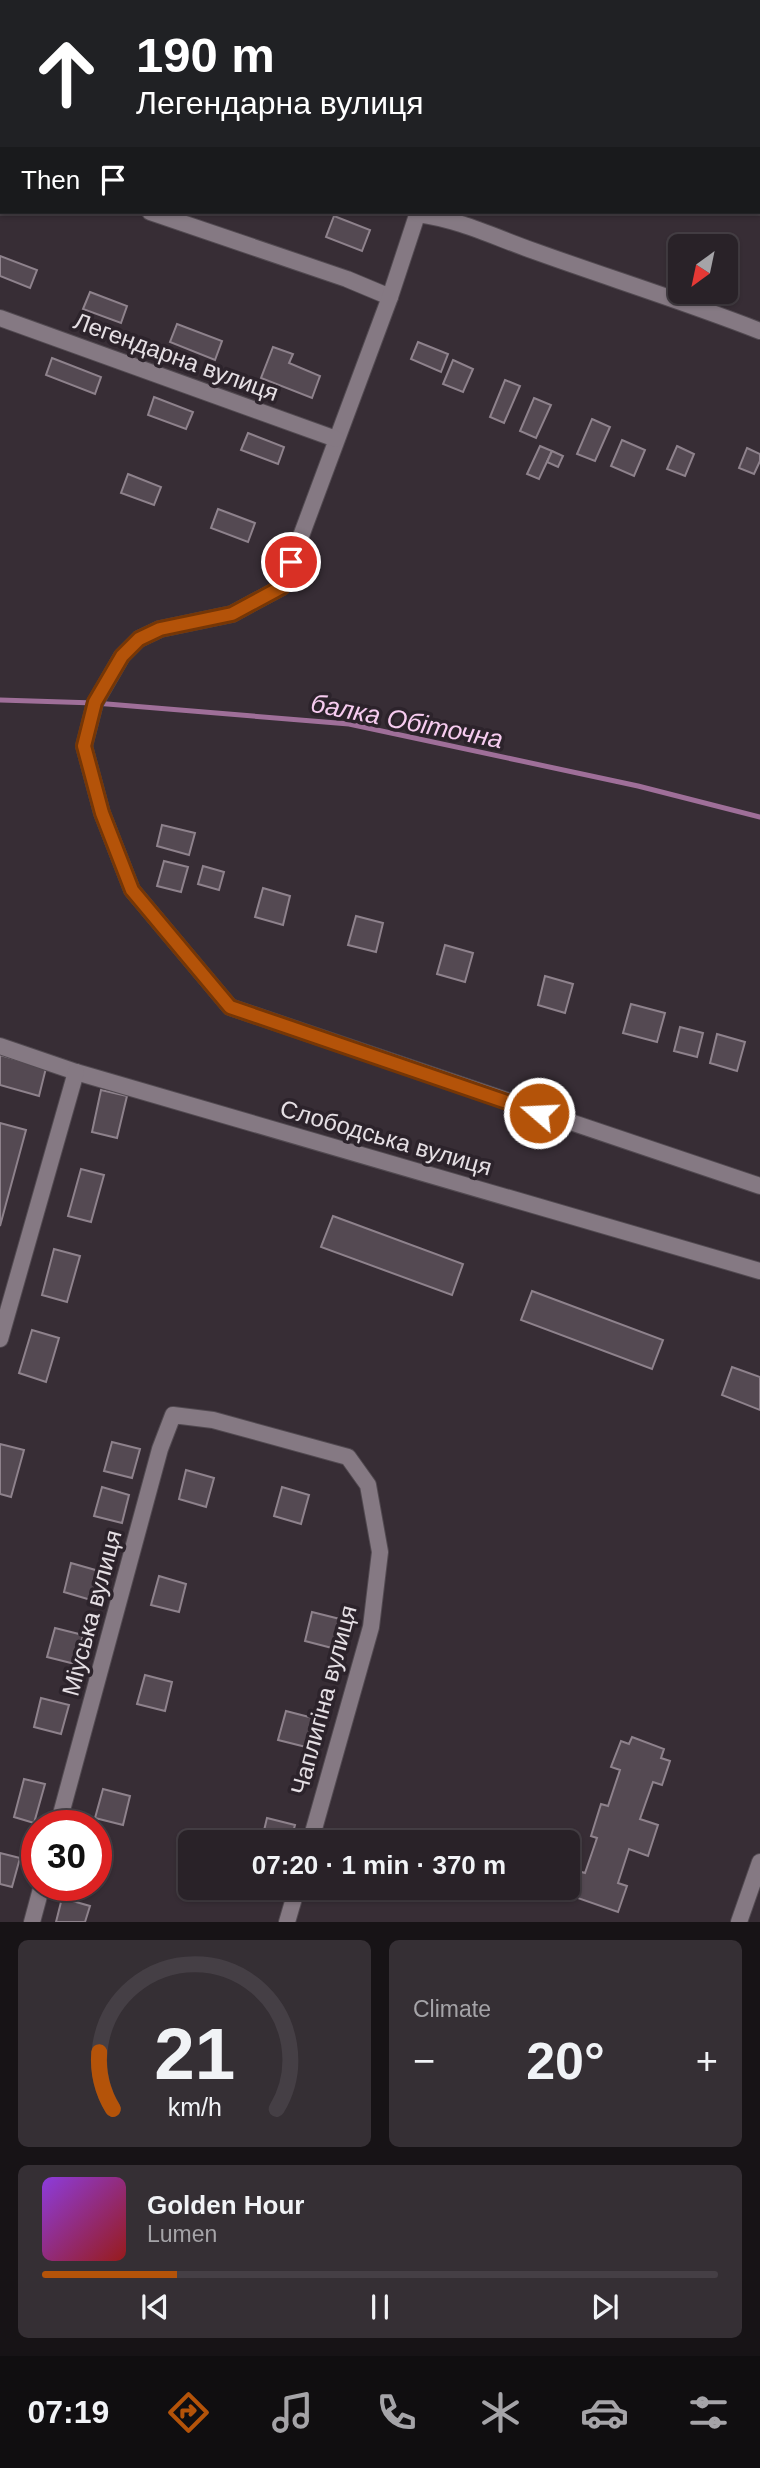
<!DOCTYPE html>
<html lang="en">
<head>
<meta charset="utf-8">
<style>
	body { margin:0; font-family:Arial,sans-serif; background:#352f34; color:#f1f3f6; height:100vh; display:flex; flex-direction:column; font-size:26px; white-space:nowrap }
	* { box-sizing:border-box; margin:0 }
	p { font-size:23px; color:#a5a4a8 }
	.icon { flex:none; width:38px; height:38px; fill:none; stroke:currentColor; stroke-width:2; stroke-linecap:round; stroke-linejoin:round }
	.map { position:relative; height:1922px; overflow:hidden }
	.drawer { display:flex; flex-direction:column; gap:18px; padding:18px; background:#171316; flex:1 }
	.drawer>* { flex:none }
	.guide { position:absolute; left:0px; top:0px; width:761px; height:214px; box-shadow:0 2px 5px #0004,0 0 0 2px #453f45; background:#202124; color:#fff; overflow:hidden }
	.needle { width:46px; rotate:213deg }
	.buttons { position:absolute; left:668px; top:234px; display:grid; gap:14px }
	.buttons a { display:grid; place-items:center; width:70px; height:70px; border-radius:10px; background:#292228; box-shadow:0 2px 5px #0004,0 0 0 2px #453f45; font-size:35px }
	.speed { position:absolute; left:21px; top:1810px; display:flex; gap:14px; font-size:35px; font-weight:700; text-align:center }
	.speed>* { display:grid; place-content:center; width:91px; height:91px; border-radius:50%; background:#292228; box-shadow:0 2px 5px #0004,0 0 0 2px #453f45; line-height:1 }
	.speed .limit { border:10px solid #d22; background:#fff; color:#111 }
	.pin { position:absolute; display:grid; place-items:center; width:60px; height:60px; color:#fff; margin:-30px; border:4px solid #fff; border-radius:50%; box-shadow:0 2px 7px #0007 }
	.me { position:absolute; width:77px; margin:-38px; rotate:289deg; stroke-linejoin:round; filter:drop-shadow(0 0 5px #0008) }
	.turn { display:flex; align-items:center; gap:24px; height:147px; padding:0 21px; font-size:32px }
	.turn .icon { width:91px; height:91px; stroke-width:2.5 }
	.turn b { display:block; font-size:49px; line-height:60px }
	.then { display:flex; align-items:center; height:66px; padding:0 21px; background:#0003; gap:14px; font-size:26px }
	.big { font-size:52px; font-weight:800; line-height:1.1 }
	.drawer .widget { flex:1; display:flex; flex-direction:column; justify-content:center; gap:10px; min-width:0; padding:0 24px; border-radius:10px; background:#352f34 }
	.drawer .dial { align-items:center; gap:0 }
	.dial svg { height:182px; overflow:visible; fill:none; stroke:#453f45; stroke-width:7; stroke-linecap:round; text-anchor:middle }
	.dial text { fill:#f1f3f6; stroke:none }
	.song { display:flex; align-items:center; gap:21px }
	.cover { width:84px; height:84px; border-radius:10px; background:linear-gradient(135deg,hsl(270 70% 55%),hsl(0 70% 35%)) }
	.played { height:7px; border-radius:4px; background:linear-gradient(90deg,#b45309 20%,#453f45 20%) }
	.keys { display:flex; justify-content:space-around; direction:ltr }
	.heat { display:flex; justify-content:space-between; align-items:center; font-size:38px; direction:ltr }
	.drawer .tiles { flex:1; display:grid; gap:18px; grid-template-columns:1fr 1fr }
	.widget:last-child { grid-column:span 2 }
	.trip { position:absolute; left:178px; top:1830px; width:402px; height:70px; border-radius:10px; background:#292228; box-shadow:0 2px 5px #0004,0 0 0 2px #453f45; font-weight:800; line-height:70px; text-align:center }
	.tab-bar { display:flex; height:112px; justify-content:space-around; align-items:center; background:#100e10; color:#a5a4a8 }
	.tab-bar .icon { width:49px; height:49px }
	.tab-bar .on { color:#b45309 }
	.tab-bar b { font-size:32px; color:#f1f3f6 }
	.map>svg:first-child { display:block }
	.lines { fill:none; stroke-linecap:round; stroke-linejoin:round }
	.stream { stroke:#9f6f99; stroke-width:5 }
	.building { fill:#544952; stroke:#8e828c; stroke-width:2 }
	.minor-casing { stroke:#524a51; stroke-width:18 }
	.minor { stroke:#857983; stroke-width:16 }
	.route-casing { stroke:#753606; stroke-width:18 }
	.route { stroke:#b45309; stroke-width:12 }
	.labels { text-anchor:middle; stroke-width:7; stroke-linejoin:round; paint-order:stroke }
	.street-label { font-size:24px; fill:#e5dfe4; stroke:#2c232b }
	.water-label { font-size:26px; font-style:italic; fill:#f7ccf0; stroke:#2c232b }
</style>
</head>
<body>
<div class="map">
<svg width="760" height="1922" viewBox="0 0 760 1922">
	<rect width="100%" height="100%" fill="#372d35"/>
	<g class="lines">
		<polyline class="stream" points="0,700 95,703 349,724 638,786 760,817"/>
	</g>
	<g class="building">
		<polygon points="334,216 370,230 362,251 326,237"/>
		<polygon points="0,256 37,270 30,288 0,276"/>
		<polygon points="90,292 127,306 121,323 83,309"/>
		<polygon points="177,324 222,341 215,360 170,342"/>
		<polygon points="418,342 448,354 441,372 411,359"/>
		<polygon points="273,347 293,354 289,363 320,376 312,398 261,378"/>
		<polygon points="52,358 101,377 95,394 46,375"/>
		<polygon points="453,360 473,369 463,392 443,384"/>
		<polygon points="505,380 520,386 504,423 490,417"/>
		<polygon points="154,397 193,412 186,429 148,415"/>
		<polygon points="534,398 551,405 536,438 520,431"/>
		<polygon points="592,419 610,427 595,461 577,454"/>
		<polygon points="248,433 284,447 278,464 241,450"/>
		<polygon points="622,440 645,450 634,476 611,466"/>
		<polygon points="540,446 552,451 539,479 527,474"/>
		<polygon points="677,446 694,454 685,476 667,469"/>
		<polygon points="747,448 760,454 760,461 754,474 739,468"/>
		<polygon points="552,451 563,456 558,467 547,462"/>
		<polygon points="128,474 161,487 154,505 121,493"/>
		<polygon points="218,509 255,523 248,542 211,528"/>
		<polygon points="162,825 195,833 189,855 157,846"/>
		<polygon points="164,861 188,867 181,892 157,886"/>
		<polygon points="203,866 224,872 219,890 198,884"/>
		<polygon points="263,888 290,896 283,925 255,917"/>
		<polygon points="356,916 383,923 376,952 348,945"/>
		<polygon points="445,945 473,953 465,982 437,974"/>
		<polygon points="545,976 573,984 565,1013 538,1005"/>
		<polygon points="631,1004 665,1013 657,1042 623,1033"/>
		<polygon points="680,1027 703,1033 697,1057 674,1051"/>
		<polygon points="717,1034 745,1042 737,1071 710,1063"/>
		<polygon points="0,1055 46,1068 39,1096 0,1085"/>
		<polygon points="101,1090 127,1096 117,1138 92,1132"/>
		<polygon points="0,1123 26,1130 0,1226"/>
		<polygon points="81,1169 104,1175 91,1222 68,1216"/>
		<polygon points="333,1216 463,1264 452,1295 321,1247"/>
		<polygon points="54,1249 80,1256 67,1302 42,1295"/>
		<polygon points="532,1291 663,1340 652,1369 521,1320"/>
		<polygon points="32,1330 59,1338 46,1382 19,1373"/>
		<polygon points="732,1367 760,1377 760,1410 722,1395"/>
		<polygon points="112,1442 140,1449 132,1478 104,1471"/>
		<polygon points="0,1444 24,1450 11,1497 0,1494"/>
		<polygon points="186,1470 214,1478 206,1507 179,1499"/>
		<polygon points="102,1487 129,1495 122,1523 94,1516"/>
		<polygon points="282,1487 309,1495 301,1524 274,1516"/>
		<polygon points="71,1563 99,1571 91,1600 64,1592"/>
		<polygon points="159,1576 186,1584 179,1612 151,1605"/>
		<polygon points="312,1612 340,1619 332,1648 305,1641"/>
		<polygon points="55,1628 83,1635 75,1664 47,1657"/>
		<polygon points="145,1675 172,1682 165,1711 137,1704"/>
		<polygon points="41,1698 69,1705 61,1734 34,1727"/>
		<polygon points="286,1711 313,1718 306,1747 278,1740"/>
		<polygon points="632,1737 664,1749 661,1758 670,1761 662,1785 653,1782 640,1819 658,1825 648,1856 629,1849 618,1883 627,1886 618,1912 569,1895 578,1871 585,1873 597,1838 591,1836 601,1804 608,1806 620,1770 611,1767 621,1741 629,1744"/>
		<polygon points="24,1779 45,1784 34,1823 14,1817"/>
		<polygon points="103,1789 130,1796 123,1825 95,1818"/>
		<polygon points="267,1818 295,1825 290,1843 261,1843"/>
		<polygon points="0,1853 20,1858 12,1887 0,1884"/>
		<polygon points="62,1898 90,1906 85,1922 56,1922"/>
	</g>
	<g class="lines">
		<defs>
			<g id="minor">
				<polyline points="557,0 561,2"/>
				<polyline points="413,2 413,0"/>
				<polyline points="644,2 647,0"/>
				<polyline points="0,160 2,161"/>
				<polyline points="150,212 347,279 390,297"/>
				<polyline points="418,212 390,297 282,587 232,614 160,629 139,639 122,656 95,703 84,746 102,813 132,890 230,1007 760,1186"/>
				<path d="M 418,214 C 461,220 494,237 534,251 C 609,278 686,302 760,331"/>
				<polyline points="0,318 336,439"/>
				<polyline points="0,1046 76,1072 760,1271"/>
				<polyline points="0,1339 76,1072"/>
				<polyline points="58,1825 160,1449 173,1415 213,1420 348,1457 368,1485 380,1552 371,1627 310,1843"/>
				<polyline points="32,1922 42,1885"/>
				<polyline points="287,1922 297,1888"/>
				<polyline points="739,1922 760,1862"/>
			</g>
		</defs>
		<use href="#minor" class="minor-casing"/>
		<use href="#minor" class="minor"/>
	</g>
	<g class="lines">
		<defs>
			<polyline id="route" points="291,562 282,587 232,614 160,629 139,639 122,656 95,702 84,746 102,813 132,890 230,1007 539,1113"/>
		</defs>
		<use href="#route" class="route-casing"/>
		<use href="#route" class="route"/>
	</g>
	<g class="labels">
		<g class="street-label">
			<text transform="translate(176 357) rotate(20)" y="8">Легендарна вулиця</text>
			<text transform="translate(386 1138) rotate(16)" y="8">Слободська вулиця</text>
			<text transform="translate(92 1613) rotate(-75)" y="8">Міуська вулиця</text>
			<text transform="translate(324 1700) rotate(-75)" y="8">Чаплигіна вулиця</text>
		</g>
		<g class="water-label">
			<text transform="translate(407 721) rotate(11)" y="9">балка Обіточна</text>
		</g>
	</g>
</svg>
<div class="buttons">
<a><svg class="needle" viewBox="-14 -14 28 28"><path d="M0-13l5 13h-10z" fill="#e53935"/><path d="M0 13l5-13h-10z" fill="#a5a4a8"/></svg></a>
</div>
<div class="speed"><div class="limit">30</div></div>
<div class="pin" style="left:291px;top:562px;background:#d93025"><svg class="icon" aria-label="arrive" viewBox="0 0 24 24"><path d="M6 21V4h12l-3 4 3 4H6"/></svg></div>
<svg class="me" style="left:539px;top:1113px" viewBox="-20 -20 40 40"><circle r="17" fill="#b45309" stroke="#fff" stroke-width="3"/><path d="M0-11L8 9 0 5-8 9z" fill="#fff"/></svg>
<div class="trip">07:20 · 1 min · 370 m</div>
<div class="guide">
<div class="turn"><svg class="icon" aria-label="ahead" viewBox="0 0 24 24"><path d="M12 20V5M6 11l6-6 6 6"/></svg><div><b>190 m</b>Легендарна вулиця</div></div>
<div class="then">Then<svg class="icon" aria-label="arrive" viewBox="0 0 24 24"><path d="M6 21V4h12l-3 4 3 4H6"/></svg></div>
</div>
</div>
<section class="drawer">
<div class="tiles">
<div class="widget dial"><svg viewBox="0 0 100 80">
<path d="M14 69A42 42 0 1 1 86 69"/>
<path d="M14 69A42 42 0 0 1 8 44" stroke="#b45309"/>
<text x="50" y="56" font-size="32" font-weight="700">21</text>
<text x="50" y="72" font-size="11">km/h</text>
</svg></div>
<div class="widget"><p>Climate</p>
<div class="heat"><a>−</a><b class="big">20°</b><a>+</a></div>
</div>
<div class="widget">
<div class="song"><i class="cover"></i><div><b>Golden Hour</b><p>Lumen</p></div></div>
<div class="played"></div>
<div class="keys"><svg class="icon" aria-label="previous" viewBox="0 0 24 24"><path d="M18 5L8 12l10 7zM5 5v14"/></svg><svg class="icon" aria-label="pause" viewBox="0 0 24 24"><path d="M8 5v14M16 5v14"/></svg><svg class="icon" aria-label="next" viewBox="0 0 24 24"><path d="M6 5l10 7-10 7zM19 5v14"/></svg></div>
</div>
</div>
</section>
<nav class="tab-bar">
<b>07:19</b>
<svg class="icon on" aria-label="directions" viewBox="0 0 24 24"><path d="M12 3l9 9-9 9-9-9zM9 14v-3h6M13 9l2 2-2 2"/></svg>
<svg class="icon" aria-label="music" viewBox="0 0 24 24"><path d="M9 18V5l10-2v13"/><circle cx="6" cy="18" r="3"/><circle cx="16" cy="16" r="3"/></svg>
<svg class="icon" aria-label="phone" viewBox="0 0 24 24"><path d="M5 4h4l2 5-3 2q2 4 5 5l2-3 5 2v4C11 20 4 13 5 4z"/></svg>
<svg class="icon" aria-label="climate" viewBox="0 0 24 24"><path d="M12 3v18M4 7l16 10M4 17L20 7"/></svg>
<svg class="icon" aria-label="car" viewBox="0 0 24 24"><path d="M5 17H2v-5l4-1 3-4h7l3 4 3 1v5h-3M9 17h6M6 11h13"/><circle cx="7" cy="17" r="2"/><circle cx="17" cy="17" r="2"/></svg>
<svg class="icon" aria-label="filters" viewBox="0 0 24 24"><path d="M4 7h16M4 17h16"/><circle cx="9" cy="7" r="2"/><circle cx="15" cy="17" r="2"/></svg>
</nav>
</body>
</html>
